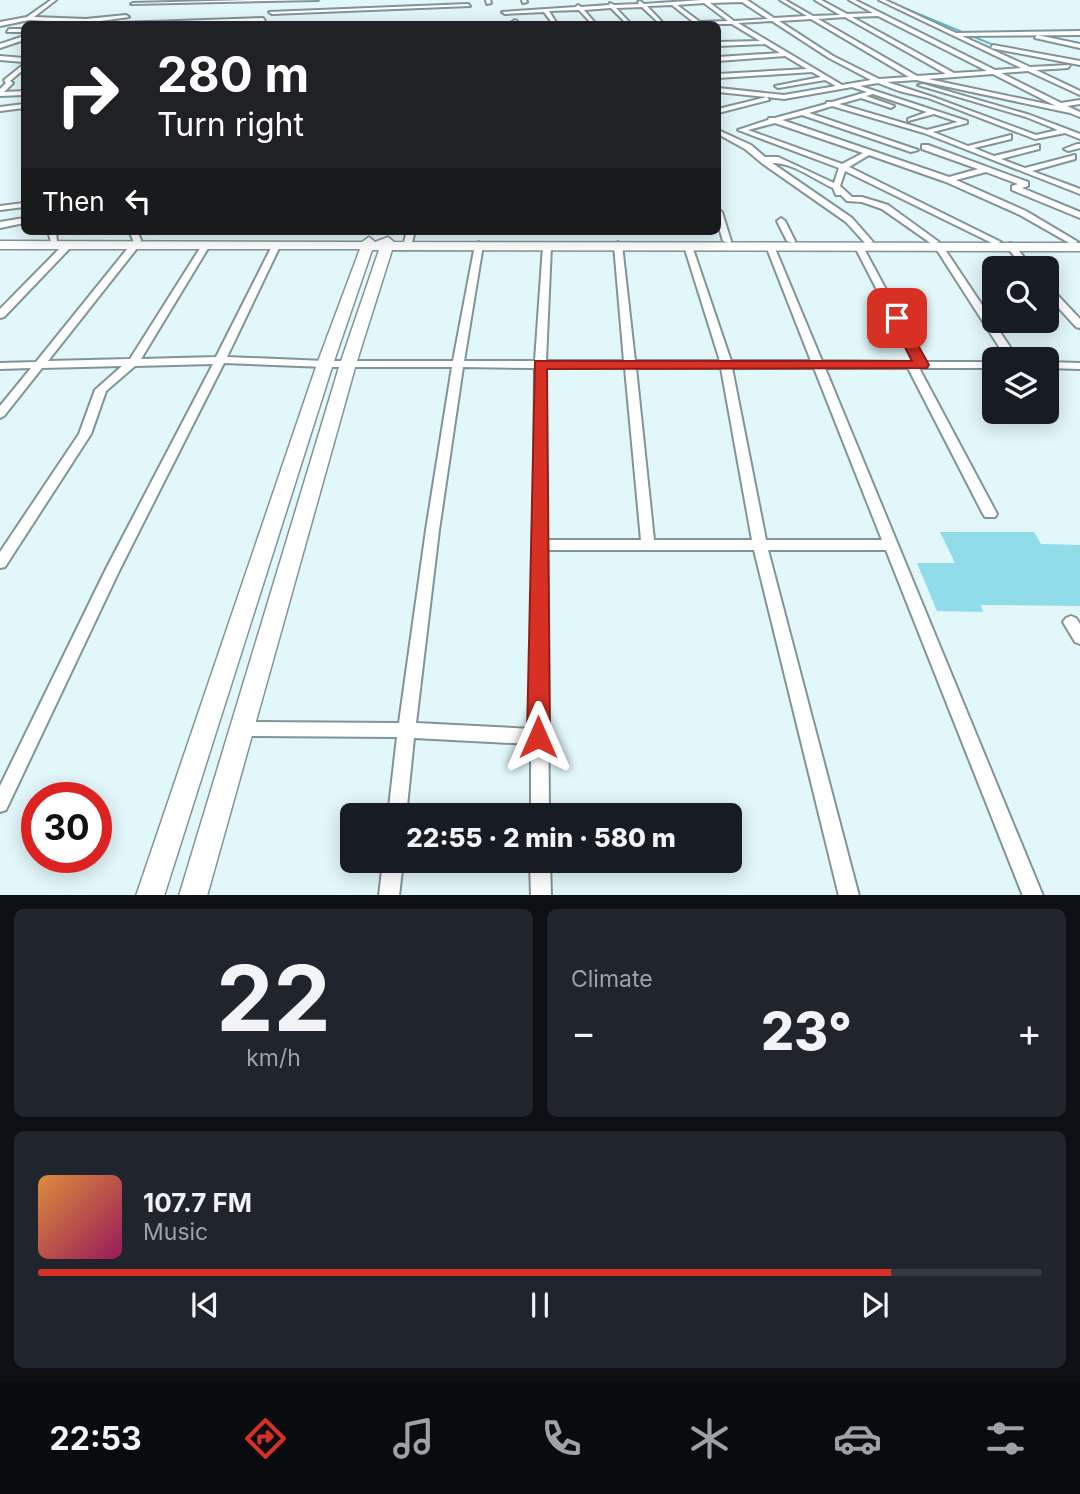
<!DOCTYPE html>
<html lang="en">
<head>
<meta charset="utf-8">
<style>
	body { margin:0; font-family:Inter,sans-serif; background:#20242c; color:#f1f3f6; height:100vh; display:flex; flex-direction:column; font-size:26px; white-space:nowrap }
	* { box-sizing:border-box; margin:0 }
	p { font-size:23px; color:#9ea1a6 }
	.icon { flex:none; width:38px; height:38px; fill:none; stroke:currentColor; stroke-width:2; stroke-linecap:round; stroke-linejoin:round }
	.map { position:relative; height:895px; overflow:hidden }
	.details { display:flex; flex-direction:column; gap:14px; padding:14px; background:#0d0f14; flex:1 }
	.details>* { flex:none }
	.guide { position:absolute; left:21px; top:21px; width:700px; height:214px; border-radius:10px; box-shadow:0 4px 18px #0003; background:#202124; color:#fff; overflow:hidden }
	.tools { position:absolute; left:982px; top:256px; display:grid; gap:14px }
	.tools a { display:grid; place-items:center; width:77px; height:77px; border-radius:10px; background:#171b24; box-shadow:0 4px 18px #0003; font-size:35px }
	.speed { position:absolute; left:21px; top:782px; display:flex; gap:14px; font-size:35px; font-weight:700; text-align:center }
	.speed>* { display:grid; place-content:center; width:91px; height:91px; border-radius:50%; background:#171b24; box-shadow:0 4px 18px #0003; line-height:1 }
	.speed .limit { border:10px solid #d22; background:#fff; color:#111 }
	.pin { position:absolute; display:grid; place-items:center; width:60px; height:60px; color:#fff; margin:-30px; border-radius:14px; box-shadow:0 4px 10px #0006 }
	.me { position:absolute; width:77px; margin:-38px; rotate:0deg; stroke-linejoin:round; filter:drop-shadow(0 0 5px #0008) }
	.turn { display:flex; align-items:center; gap:24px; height:147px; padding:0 21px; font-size:32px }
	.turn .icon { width:91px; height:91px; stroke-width:2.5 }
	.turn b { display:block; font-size:49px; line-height:60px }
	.then { display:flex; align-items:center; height:66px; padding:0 21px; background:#0003; gap:14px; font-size:26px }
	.big { font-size:52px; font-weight:800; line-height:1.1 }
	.details .tile { flex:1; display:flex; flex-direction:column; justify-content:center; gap:10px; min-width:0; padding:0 24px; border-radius:10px; background:#20242c }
	.details .dial { align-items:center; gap:0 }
	.dial b { font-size:91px; line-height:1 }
	.song { display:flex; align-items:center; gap:21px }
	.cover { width:84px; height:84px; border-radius:10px; background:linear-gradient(135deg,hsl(30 70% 55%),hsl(330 70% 35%)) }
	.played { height:7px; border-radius:4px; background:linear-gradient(90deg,#d93025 85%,#363941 85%) }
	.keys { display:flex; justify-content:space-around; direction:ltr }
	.heat { display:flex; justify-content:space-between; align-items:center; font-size:38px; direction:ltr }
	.details .tiles { flex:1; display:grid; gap:14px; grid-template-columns:1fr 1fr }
	.tile:last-child { grid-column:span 2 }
	.trip { position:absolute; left:340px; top:803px; width:402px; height:70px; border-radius:10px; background:#171b24; box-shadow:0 4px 18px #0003; font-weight:800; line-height:70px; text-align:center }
	.dock { display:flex; height:112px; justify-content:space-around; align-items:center; background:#090b0e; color:#9ea1a6 }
	.dock .icon { width:49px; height:49px }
	.dock .current { color:#d93025 }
	.dock b { font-size:32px; color:#f1f3f6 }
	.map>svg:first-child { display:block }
	.green { fill:#90dce9 }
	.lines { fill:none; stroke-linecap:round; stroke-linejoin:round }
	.stream { stroke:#61b7c4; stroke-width:2 }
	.minor-casing { stroke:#819497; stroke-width:4 }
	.secondary-casing { stroke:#819497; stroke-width:3 }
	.minor { fill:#fff; fill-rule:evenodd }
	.secondary { fill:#fff; fill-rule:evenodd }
	.route { fill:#d93025; stroke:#8d1f18; stroke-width:2 }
</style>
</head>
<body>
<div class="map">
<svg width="1080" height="896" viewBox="0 0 1080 896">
	<rect width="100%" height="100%" fill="#e2f7fa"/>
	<polygon class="green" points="940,532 1034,532 1041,544 1080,545 1080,606 981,605 983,612 937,611 917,563 955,563"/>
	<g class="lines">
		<polyline class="stream" points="885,0 996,46"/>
		<defs>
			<g id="minor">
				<polygon points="51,0 56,0 34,17 86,19 126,15 129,17 86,23 29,20 0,26 0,22 27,17"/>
				<polygon points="249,0 318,0 131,4 133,3"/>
				<polygon points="486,0 490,0 491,3 487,4"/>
				<polygon points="522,0 526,0 527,2 523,3"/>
				<path d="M 702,0 L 747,0 L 774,18 L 807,16 L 780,0 L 785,0 L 813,16 L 840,15 L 815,0 L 821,0 L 847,14 L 873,13 L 849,0 L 855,0 L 995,70 L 1021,68 L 879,0 L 885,0 L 956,33 L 1080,31 L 1080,35 L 962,36 L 1030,67 L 1070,65 L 1068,68 L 1036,70 L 1080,91 L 1080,95 L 1028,71 L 1001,73 L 1061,103 L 1080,100 L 1080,104 L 1067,106 L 1080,112 L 1080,117 L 1070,113 L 916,80 L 887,82 L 933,97 L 1036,135 L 1058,130 L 1026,117 L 918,85 L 923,84 L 1030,115 L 1080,134 L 1080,139 L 1065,133 L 1035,139 L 928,98 L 899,91 L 878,83 L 860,86 L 967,121 L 967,123 L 933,132 L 968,146 L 1011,135 L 1011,139 L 974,148 L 994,156 L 1039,145 L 1039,149 L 1001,159 L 1025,168 L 1075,155 L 1075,159 L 1032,171 L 1080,189 L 1080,194 L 924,133 L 832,106 L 809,113 L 918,150 L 911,152 L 802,115 L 782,120 L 949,177 L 978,169 L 922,149 L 922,145 L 928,145 L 1028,182 L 1028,186 L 1022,188 L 1080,212 L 1080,218 L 1012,190 L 1012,186 L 1018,184 L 986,172 L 956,180 L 1026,211 L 1078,242 L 1071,244 L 1020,215 L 946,182 L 869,155 L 849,167 L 1001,242 L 994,244 L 845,171 L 840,186 L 852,197 L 862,197 L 888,205 L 939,242 L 932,244 L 882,209 L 862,202 L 847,201 L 841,195 L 836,195 L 833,188 C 815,180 792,162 772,163 L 852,218 L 873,242 L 866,244 L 846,222 L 763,164 L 745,149 L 718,134 L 718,130 L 751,145 L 765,157 L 778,157 L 834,183 L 839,168 L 738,130 L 768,120 L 769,118 L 775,118 L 826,104 L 827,102 L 832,102 L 867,92 L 852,87 L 784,99 L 767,97 L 769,100 L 718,113 L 718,109 L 767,97 L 718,92 L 718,88 L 784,95 L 836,86 L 825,80 L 778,88 L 775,86 L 821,77 L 812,72 L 718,78 L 718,74 L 807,69 L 785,56 L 718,61 L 718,57 L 780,53 L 765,44 L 718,46 L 718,42 L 760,41 L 732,24 L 696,24 L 672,5 L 647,6 L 664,24 L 660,24 L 642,7 L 616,8 L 631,24 L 627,24 L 611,8 L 584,10 L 596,24 L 592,24 L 579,10 L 549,11 L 557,24 L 553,24 L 544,12 L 505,14 L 502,12 L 576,7 L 578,5 L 581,7 L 609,5 L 610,3 L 614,5 L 639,4 L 638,2 L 640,1 L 644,4 ZM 742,2 L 768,19 L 734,21 L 710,3 ZM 704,3 L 728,21 L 700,22 L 677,5 ZM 878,16 L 987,71 L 954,73 L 852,17 ZM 845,17 L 946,74 L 917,76 L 818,19 ZM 811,19 L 909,77 L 879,79 L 833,56 L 779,21 ZM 772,21 L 829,58 L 871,80 L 842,85 L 738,23 ZM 993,74 L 1056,106 L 928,79 ZM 873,94 L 927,112 L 908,119 L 908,121 L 934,114 L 958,122 L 927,130 L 839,104 L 861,98 L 891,108 L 894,106 L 866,96 ZM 775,123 L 863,153 L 842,164 L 748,130 Z"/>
				<polygon points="468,4 470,6 272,14 269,12"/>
				<polygon points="263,18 265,21 127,24 121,23"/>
				<polygon points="515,20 517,21 519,24 515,24 512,22"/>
				<polygon points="9,29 24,29 24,32 7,32"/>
				<polygon points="1037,35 1080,44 1080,48 1035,38"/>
				<polygon points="24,36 24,40 0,48 0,44"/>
				<polygon points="993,45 1080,61 1080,65 991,48"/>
				<polygon points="0,56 24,58 24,62 0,60"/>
				<polygon points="24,64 24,69 10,81 13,83 4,92 24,91 24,95 0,96 0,89 6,83 4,80"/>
				<polygon points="24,104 24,108 0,111 0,107"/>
				<polygon points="1077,144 1080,144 1080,148 1068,151 1064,149"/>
				<polygon points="24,203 24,207 0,210 0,206"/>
				<polygon points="718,209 722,212 731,241 730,243 723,241 718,224"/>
				<polygon points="24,218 24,223 0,228 0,222"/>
				<polygon points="781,218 785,221 795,241 794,243 787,241 777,221"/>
				<polygon points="48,231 56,231 57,242 51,242"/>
				<polygon points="129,231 137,231 141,240 140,242 134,242"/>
				<polygon points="407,231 415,231 411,246 407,249 403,246"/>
				<polygon points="68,242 72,245 71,247 4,317 0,318 0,309 65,243"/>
				<path d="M 135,242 L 138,243 L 138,247 L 48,361 L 130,359 L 202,245 L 206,242 L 210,245 L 141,359 L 216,357 L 272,246 L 276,243 L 280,246 L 227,357 L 325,361 L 453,361 L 475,245 L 479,242 L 483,245 L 464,361 L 535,361 L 543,246 L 547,243 L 551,246 L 546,361 L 624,361 L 614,245 L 618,242 L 622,245 L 635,361 L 720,361 L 684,246 L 688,243 L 692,246 L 731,361 L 811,361 L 766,246 L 770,243 L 774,246 L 822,361 L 914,362 L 855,247 L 862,245 L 925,362 L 994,362 L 994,368 L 919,368 L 997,514 L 995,517 L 985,517 L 983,514 L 908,368 L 825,368 L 1043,896 L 1023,896 L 886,550 L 768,550 L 859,896 L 839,896 L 754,550 L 547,550 L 549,816 L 531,816 L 531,744 L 414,738 L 406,816 L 388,816 L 397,737 L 242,736 L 236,734 L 234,729 L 236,724 L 242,722 L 399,723 L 426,530 L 452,367 L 325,367 L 224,363 L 120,569 L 6,810 L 0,812 L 0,786 L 106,569 L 213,364 L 135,366 L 106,391 L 91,434 L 5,567 L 0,568 L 0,552 L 79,434 L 95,390 L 122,366 L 42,368 L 4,416 L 0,418 L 0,406 L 31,368 L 0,369 L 0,363 L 36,362 L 132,243 ZM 463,367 L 535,368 L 532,729 L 416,723 L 439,530 ZM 545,368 L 625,368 L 641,540 L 547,540 ZM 636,368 L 721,368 L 752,540 L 654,540 ZM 732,368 L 814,368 L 882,540 L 766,540 Z"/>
				<polygon points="1010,243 1013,244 1033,268 1024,268 1006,246"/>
				<polygon points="939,244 942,245 1018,359 1007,359 935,247"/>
				<polygon points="1046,285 1049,286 1080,319 1080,328 1076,327 1046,294"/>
				<polygon points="1046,362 1080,363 1080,369 1046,368"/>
				<polygon points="1071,616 1076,618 1080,624 1080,644 1075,642 1063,622 1066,618"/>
				<polygon points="383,861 403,861 399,896 379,896"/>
				<polygon points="530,861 550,861 551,896 531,896"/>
			</g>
			<polygon id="secondary" points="369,237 375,242 388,237 394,242 1080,243 1080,251 392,250 356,364 207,896 179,896 340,364 379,250 372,250 333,364 164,896 136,896 317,364 360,249 0,249 0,241 362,242"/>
		</defs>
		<use href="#minor" class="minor-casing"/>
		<use href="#secondary" class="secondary-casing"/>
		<use href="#minor" class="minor"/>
		<use href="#secondary" class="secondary"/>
	</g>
	<polygon class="route" points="897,314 903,318 929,365 927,368 547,369 550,737 546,744 538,746 531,744 527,737 535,361 912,361 890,318"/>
</svg>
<div class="tools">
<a><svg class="icon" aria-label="search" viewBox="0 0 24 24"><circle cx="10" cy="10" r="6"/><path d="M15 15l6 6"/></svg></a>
<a><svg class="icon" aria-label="layers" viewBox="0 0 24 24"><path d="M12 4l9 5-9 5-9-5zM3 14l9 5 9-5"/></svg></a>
</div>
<div class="speed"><div class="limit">30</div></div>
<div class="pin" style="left:897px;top:318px;background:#d93025"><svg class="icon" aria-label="arrive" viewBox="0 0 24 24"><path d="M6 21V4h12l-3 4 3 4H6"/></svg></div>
<svg class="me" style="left:538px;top:737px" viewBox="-20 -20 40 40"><path d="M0-17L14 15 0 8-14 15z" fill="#d93025" stroke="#fff" stroke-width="4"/></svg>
<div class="trip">22:55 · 2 min · 580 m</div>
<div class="guide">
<div class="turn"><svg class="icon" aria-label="right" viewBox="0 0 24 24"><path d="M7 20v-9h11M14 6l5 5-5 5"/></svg><div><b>280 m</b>Turn right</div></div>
<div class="then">Then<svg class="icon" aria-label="left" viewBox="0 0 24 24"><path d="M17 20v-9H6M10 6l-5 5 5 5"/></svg></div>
</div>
</div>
<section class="details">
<div class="tiles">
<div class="tile dial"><b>22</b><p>km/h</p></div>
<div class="tile"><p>Climate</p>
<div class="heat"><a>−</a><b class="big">23°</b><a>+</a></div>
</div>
<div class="tile">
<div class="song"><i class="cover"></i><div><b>107.7 FM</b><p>Music</p></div></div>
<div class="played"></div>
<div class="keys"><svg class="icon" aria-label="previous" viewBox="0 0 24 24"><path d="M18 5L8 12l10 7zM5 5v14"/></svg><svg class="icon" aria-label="pause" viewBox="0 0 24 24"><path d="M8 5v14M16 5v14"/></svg><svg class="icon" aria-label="next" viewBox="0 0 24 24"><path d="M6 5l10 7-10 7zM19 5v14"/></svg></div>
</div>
</div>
</section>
<nav class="dock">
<b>22:53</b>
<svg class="icon current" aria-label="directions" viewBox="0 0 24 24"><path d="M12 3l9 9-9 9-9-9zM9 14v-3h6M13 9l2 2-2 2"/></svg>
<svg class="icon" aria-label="music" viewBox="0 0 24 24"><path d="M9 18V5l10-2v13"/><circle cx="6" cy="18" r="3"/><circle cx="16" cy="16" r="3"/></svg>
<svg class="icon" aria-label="phone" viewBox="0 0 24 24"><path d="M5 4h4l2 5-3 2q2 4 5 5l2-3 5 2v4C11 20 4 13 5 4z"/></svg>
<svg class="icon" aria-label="climate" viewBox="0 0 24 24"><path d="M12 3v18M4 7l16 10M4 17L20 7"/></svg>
<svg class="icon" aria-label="car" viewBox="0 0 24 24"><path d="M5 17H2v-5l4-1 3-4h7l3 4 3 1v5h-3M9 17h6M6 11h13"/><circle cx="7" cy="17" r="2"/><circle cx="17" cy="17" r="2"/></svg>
<svg class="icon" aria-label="filters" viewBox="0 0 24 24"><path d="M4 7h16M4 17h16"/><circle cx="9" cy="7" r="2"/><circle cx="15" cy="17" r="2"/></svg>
</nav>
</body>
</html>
